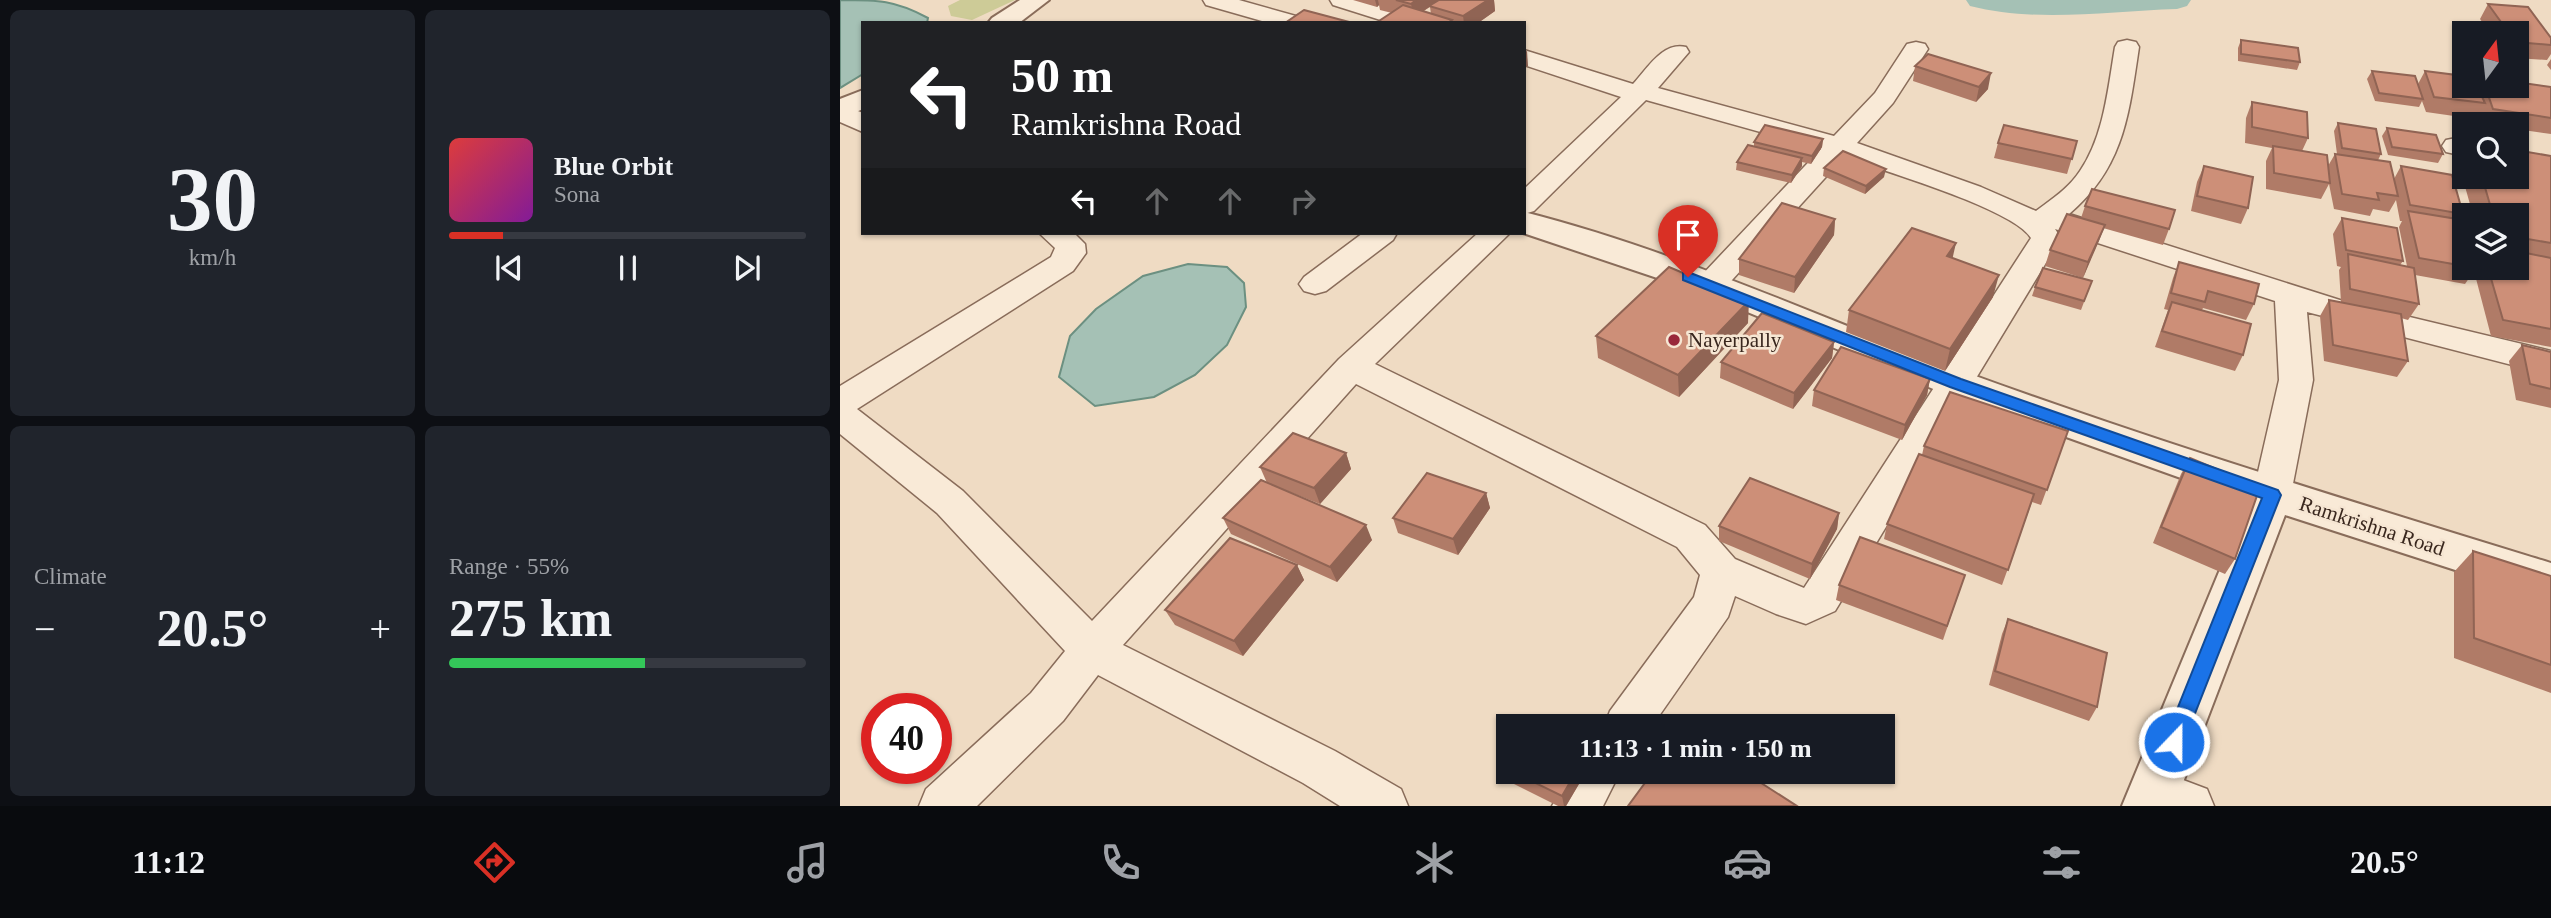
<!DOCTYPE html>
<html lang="en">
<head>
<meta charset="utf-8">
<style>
	body { margin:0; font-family:"Times New Roman",serif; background:#20242c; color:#f1f3f6; height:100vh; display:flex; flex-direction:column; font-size:26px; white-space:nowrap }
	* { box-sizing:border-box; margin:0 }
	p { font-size:23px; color:#9ea1a6 }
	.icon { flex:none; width:38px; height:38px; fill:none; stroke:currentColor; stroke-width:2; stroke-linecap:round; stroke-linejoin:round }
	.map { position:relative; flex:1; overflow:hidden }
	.sheet { display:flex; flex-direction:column; gap:10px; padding:10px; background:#0d0f14; width:840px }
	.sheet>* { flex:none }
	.top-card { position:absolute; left:21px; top:21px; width:665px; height:214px; border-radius:0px; box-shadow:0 2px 5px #0004; background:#202124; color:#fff; overflow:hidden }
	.needle { width:46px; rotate:15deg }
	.buttons { position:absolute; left:1612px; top:21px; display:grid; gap:14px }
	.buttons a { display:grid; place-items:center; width:77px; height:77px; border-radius:0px; background:#171b24; box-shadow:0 2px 5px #0004; font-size:35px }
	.speed { position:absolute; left:21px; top:693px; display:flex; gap:14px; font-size:35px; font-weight:700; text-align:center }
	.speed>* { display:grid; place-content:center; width:91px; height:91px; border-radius:50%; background:#171b24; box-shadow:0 2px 5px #0004; line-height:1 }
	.speed .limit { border:10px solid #d22; background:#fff; color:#111 }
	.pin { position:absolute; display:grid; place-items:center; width:60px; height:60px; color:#fff; margin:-72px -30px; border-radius:50% 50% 50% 0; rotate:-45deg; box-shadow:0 0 7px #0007 }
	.pin .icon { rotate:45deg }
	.me { position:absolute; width:77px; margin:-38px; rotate:22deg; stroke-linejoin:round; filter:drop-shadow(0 0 5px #0008) }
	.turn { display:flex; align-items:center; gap:24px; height:147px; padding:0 35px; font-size:32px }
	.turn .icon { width:91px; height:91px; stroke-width:2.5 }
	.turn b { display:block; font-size:49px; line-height:60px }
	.lanes { display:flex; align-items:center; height:66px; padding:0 35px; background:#0003; justify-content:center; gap:35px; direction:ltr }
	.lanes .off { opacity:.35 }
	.big { font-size:52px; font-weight:700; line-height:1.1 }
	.sheet .tile { flex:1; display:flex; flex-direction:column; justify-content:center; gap:10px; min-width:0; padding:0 24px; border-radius:10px; background:#20242c }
	.sheet .dial { align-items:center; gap:0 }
	.dial b { font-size:91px; line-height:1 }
	.song { display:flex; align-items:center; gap:21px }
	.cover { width:84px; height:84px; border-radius:10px; background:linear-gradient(135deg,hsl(0 70% 55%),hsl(290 70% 35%)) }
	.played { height:7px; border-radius:4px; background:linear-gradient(90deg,#d93025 15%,#363941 15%) }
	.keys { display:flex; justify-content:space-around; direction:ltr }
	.heat { display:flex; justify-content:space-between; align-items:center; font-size:38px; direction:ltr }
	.charge { height:10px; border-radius:5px; background:linear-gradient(90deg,#34c759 55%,#363941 0) }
	.sheet .tiles { flex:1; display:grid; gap:10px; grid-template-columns:repeat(2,1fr) }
	.trip { position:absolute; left:656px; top:714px; width:399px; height:70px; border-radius:0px; background:#171b24; box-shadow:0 2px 5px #0004; font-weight:700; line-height:70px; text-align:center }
	.tabs { display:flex; height:112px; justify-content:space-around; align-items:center; background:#090b0e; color:#9ea1a6 }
	.tabs .icon { width:49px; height:49px }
	.tabs .on { color:#d93025 }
	.tabs b { font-size:32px; color:#f1f3f6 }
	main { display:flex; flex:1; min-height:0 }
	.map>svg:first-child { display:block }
	.green { fill:#cdcb97 }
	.water { fill:#a5c1b5; stroke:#6c9081; stroke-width:2 }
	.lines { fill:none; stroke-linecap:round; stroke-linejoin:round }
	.canal { fill:#a5c1b5; fill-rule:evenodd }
	.minor-casing { stroke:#896c5a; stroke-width:3 }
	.tertiary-casing { stroke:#896c5a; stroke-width:4 }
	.minor { fill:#f9ead7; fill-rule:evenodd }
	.tertiary { fill:#f9ead7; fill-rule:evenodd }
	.wall { fill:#b07b67; fill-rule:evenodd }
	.shaded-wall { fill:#906454 }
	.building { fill:#cd8f78; stroke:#906454; stroke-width:2 }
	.route { fill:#1a73e8; stroke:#114b97; stroke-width:2 }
	.poi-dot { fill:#99293b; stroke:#f6e6d3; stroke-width:2.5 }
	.labels { text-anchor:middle; stroke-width:5; stroke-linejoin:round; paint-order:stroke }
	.poi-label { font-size:21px; fill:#39271e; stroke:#f6e6d3; text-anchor:start }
	.street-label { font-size:21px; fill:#39271e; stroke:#f6e6d3 }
</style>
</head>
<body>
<main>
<section class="sheet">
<div class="tiles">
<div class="tile dial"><b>30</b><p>km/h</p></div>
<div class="tile">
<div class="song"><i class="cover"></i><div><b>Blue Orbit</b><p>Sona</p></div></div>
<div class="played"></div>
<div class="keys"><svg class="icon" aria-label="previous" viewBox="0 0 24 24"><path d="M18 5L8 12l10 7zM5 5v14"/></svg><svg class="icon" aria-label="pause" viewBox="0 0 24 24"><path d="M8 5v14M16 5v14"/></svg><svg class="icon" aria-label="next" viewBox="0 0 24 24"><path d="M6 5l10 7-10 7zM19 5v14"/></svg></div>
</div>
<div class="tile"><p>Climate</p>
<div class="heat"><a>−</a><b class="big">20.5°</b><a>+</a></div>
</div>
<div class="tile"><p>Range · 55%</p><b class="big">275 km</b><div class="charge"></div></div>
</div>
</section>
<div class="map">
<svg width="1711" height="806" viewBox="0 0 1711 806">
	<rect width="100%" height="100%" fill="#efdbc3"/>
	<polygon class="green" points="120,0 175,0 132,20 111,16 108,6"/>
	<g class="water">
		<path d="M 0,0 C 38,0 55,0 88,18 L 87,23 L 23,23 L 23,74 L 0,88 Z"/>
		<polygon points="348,264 387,267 404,283 406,307 387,345 355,375 314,397 255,406 219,377 230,336 256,309 303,276"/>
	</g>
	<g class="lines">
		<path class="canal" d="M 1126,0 L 1351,0 L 1347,6 L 1337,9 C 1269,11 1196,23 1130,6 Z"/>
		<defs>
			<g id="minor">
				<polygon points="363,0 399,0 463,18 467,23 429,23 366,5"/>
				<polygon points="490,0 525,0 583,18 587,23 550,23 493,5"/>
				<path d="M 1287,40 L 1296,42 L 1299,47 C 1289,114 1284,168 1229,214 L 1503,301 L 1711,351 L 1711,375 L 1467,312 L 1473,380 L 1451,494 L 1445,505 L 1432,509 L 1419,505 L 1413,494 L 1439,380 L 1435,301 L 1215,229 L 1221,238 L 995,611 L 966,624 L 936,614 L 895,596 L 888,617 L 812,726 L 764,726 L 770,711 L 854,597 L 860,575 L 837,547 L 516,384 L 283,645 L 495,751 L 561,789 L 568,806 L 500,806 L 463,783 L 258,675 L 223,721 L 137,806 L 79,806 L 86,789 L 191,693 L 225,651 L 97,513 L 0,434 L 0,386 L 211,257 L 215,248 L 199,233 L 234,233 L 245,244 L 246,253 L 233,271 L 17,409 L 123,491 L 252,621 L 499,359 L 638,233 L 670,233 L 535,364 L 865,525 L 895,559 L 964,588 L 1191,238 C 1174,209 1041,170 1004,157 L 882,291 L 871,294 L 860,291 L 855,284 L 860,277 L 981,149 L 806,100 L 694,211 L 684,214 L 684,189 L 781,97 L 684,65 L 684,50 L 793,84 C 807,69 823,41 846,47 L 849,52 L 818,88 L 994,136 L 1035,93 L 1067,44 L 1076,42 L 1085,44 L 1088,49 L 1053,103 L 1017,143 L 1141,187 L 1196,211 C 1212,199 1229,188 1240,171 C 1264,136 1268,88 1275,47 L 1278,42 Z"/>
				<polygon points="0,104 23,113 23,132 0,122"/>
				<polygon points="1616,138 1624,140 1624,156 1606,152 1602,146 1606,140"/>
				<polygon points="523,233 557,233 553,240 486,291 475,294 464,291 459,284 464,277"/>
				<polygon points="1314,769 1367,789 1374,806 1296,806 1291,792 1297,776"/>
				<polygon points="731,772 780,772 763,806 712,806"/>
			</g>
			<g id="tertiary">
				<polygon points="180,0 209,0 179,23 148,23 152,18"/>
				<polygon points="23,90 23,109 0,119 0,99"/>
				<path d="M 684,212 C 838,251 982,319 1130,374 C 1322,444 1516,503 1711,563 L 1711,601 L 1445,515 L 1334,806 L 1282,806 L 1408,502 L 1103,393 L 859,292 L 683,233 Z"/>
			</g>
		</defs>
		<use href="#minor" class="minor-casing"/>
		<use href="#tertiary" class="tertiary-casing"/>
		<use href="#minor" class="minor"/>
		<use href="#tertiary" class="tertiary"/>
	</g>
	<g class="wall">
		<path d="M 513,0 L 654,0 L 655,11 L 638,23 L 536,23 L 552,13 L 540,10 L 539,5 L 537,7 ZM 590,7 L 591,14 L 583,11 Z"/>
		<polygon points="1648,4 1711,38 1711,54 1707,60 1676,58 1676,33 1650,33 1640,19"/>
		<polygon points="1401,40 1460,62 1457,70 1398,61 1398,48"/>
		<polygon points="1711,59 1711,70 1707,65"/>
		<polygon points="1075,66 1148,89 1136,102 1073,81"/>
		<polygon points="1532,71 1578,84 1585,71 1624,86 1676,86 1711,87 1711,134 1676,129 1676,124 1644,124 1640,112 1635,119 1586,112 1582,101 1579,107 1535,101 1527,79"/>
		<polygon points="1412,102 1468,138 1462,151 1488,166 1495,154 1497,154 1494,131 1498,123 1541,154 1538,160 1554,179 1561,166 1623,214 1619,220 1624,224 1624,268 1676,268 1676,215 1633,215 1619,165 1624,156 1624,177 1676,177 1711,156 1711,347 1651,336 1634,271 1625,284 1575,275 1579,304 1568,320 1561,318 1568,361 1557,377 1484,361 1480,316 1489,300 1501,302 1499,270 1501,267 1497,266 1493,234 1502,218 1563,261 1560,265 1567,266 1559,227 1562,221 1560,221 1556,200 1549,212 1533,209 1530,216 1494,209 1489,184 1481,199 1426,189 1426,161 1432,148 1405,143 1406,118"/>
		<polygon points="1547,128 1603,154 1598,163 1548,155 1542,136"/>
		<polygon points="983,139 982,147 971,164 962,162 962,166 951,183 896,170 897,162 914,146 914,142"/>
		<polygon points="1237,141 1227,174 1154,158 1158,143"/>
		<polygon points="1364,166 1408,208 1401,224 1351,211 1357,182"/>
		<polygon points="984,168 1044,177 1025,194 983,176"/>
		<polygon points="1245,206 1329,229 1323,245 1263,228 1243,278 1205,266 1210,250 1241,218"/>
		<polygon points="995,219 994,235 954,293 899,275 899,259"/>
		<polygon points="1113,259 1153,297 1105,371 1006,332 1009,310"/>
		<polygon points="1339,262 1414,304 1406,320 1363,308 1362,310 1403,355 1395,371 1315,347 1328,310 1324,309 1333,278"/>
		<polygon points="1252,281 1241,310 1192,296 1195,287"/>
		<polygon points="908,323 839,397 758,358 756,336"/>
		<polygon points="994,342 992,358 953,409 880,378 881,362"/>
		<polygon points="1682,345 1711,352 1711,408 1676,400 1669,361"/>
		<polygon points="1090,379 1087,395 1062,440 972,406 974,390"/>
		<polygon points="1228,431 1201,505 1192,502 1162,585 1044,539 1047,524 1082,455 1084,446"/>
		<polygon points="506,453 511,469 480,504 430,484 532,540 497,582 391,534 383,518 427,483 420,467"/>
		<polygon points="1350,458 1395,559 1385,574 1313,543 1341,474"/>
		<polygon points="646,493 650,508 618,555 558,533 553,518"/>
		<polygon points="999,513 997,529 970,579 879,541 879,526"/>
		<polygon points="1633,551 1711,576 1711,693 1614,658 1614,572"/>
		<polygon points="457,565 464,580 403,656 335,625 325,610"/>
		<polygon points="1125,575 1103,640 996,600 999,585"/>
		<polygon points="1168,619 1257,707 1249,721 1149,685 1162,634"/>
		<polygon points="668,765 668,772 746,772 726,806 718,806 670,782 666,769"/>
	</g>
	<g class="shaded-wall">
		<polygon points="535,0 538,0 539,5 537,7"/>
		<polygon points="576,0 599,0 574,18 571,4"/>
		<polygon points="648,0 654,0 655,11 638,23 624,23 623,16"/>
		<polygon points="687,51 688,66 684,68 684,52"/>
		<polygon points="1151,73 1148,89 1136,102 1139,87"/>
		<polygon points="983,139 982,147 971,164 972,156"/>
		<polygon points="962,158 962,166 951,183 952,175"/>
		<polygon points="1046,169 1044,177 1025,194 1026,186"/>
		<polygon points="995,219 994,235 954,293 955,277"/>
		<polygon points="1265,225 1259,241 1243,278 1248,262"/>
		<polygon points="1116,243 1111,265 1107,256"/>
		<polygon points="1159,275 1153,297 1105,371 1110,349"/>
		<polygon points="909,301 908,323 839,397 838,375"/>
		<polygon points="994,342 992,358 953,409 954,393"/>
		<polygon points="1090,379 1087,395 1062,440 1065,425"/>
		<polygon points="506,453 511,469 480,504 474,488"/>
		<polygon points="646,493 650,508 618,555 613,539"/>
		<polygon points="999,513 997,529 970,579 972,564"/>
		<polygon points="526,525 532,540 497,582 490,567"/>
		<polygon points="457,565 464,580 403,656 394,641"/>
		<polygon points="736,772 746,772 726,806 724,806 722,796"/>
	</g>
	<g class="building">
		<polygon points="556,0 576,0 571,4"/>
		<polygon points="599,0 648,0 623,16 589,6"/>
		<polygon points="1648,4 1688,7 1711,38 1711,45 1676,42 1676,33 1669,33"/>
		<polygon points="563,5 612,20 608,23 536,23"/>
		<polygon points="464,10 513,23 445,23"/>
		<polygon points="1401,40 1458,48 1460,62 1401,54"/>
		<polygon points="1088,54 1151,73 1139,87 1075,66"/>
		<polygon points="1532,71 1575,76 1583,99 1539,93"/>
		<polygon points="1585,71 1624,76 1624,86 1637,86 1645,103 1594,97"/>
		<polygon points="1676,82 1711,87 1711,118 1653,109 1645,86 1676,86"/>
		<polygon points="1412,102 1467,112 1468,138 1412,127"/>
		<polygon points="1498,123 1536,129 1541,154 1502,148"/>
		<polygon points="925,125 983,139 972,156 914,142"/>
		<polygon points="1164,125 1237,141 1232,159 1158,143"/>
		<polygon points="1547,128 1596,135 1603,154 1552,147"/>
		<polygon points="908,145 962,158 952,175 897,162"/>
		<polygon points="1433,146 1487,155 1490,183 1434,173"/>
		<polygon points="1676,150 1711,156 1711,243 1676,237 1676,215 1653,215 1642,177 1676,177"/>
		<polygon points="1003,151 1046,169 1026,186 984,168"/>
		<polygon points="1495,154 1550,162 1558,196 1537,193 1539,200 1502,194"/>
		<polygon points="1364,166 1413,177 1408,208 1357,196"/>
		<polygon points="1561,166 1612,175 1623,214 1570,205"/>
		<polygon points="1252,189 1335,210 1329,229 1245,206"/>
		<polygon points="942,203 995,219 955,277 899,259"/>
		<polygon points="1568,211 1623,220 1624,224 1624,266 1579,258"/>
		<polygon points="1227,214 1265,225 1248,262 1210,250"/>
		<polygon points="1502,218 1557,228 1563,261 1506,250"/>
		<polygon points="1072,228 1116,243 1107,256 1159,275 1110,349 1009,310"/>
		<polygon points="1676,251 1711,258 1711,329 1663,320 1648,268 1676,268"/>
		<polygon points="1508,254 1574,268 1579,304 1510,289"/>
		<polygon points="1339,262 1419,284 1414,304 1368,291 1365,302 1331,293"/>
		<polygon points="829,267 909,301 838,375 756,336"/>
		<polygon points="1203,268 1252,281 1244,301 1195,287"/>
		<polygon points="1489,300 1561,314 1568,361 1493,345"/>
		<polygon points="1332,302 1411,324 1403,355 1322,331"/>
		<polygon points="922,313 994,342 954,393 881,362"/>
		<polygon points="1682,345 1711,352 1711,389 1690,384"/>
		<polygon points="1001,347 1090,379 1065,425 974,390"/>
		<polygon points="1110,392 1228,431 1207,490 1084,446"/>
		<polygon points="453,433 506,453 474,488 420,467"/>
		<polygon points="1079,454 1194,494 1168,570 1047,524"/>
		<polygon points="1350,458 1420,487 1395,559 1321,527"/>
		<polygon points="587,473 646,493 613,539 553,518"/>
		<polygon points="910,478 999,513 972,564 879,526"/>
		<polygon points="421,480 526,525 490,567 383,518"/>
		<polygon points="1020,537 1125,575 1107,626 999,585"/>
		<polygon points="390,538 457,565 394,641 325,610"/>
		<polygon points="1633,551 1711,576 1711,665 1634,638"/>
		<polygon points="1168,619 1267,653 1257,707 1155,671"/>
		<polygon points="700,716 721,726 694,726"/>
		<polygon points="673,772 736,772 722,796"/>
		<polygon points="813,772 904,772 957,806 788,806"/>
	</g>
	<polygon class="route" points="848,272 1121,379 1438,490 1441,495 1341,749 1334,752 1327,749 1324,742 1422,498 1110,387 843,280 843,273"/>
	<circle class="poi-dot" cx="834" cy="340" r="7"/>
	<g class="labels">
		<g class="poi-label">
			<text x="848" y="347">Nayerpally</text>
		</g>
		<g class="street-label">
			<text transform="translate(1532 526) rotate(18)" y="7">Ramkrishna Road</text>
		</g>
	</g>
</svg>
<div class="buttons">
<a><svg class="needle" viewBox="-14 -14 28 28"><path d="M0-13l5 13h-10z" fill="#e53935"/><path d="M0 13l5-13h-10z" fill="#9ea1a6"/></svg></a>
<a><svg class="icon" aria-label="search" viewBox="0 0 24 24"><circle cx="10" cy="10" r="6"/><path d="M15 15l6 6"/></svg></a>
<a><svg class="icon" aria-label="layers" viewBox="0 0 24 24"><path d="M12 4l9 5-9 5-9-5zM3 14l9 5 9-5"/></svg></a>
</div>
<div class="speed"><div class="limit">40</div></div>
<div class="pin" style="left:848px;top:277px;background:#d93025"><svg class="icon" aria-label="arrive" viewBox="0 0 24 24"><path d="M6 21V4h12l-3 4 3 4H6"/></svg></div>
<svg class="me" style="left:1334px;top:742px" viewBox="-20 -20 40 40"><circle r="17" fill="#1a73e8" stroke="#fff" stroke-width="3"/><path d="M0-11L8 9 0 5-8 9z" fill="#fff"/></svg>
<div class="trip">11:13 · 1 min · 150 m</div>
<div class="top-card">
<div class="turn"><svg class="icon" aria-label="left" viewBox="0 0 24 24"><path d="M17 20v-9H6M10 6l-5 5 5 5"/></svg><div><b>50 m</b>Ramkrishna Road</div></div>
<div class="lanes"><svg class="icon" aria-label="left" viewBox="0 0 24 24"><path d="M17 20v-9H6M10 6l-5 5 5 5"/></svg><svg class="icon off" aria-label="ahead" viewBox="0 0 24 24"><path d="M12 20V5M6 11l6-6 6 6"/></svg><svg class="icon off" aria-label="ahead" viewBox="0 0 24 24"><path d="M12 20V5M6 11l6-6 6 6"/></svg><svg class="icon off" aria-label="right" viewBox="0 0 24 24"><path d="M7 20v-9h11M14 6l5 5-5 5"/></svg></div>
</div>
</div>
</main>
<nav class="tabs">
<b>11:12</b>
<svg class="icon on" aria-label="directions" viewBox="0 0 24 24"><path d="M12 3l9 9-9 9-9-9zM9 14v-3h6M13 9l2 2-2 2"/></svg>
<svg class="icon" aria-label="music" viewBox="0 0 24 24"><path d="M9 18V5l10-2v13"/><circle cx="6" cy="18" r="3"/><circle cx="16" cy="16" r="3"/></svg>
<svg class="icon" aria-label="phone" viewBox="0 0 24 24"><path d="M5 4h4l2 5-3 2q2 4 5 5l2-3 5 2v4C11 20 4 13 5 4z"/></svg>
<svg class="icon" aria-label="climate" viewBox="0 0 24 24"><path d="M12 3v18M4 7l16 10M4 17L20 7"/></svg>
<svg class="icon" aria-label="car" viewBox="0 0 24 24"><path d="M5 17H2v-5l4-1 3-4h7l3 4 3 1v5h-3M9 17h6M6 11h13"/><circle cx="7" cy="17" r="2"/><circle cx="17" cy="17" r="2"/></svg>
<svg class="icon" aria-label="filters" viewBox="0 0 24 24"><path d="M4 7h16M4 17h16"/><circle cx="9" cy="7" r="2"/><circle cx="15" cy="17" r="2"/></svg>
<b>20.5°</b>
</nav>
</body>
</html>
